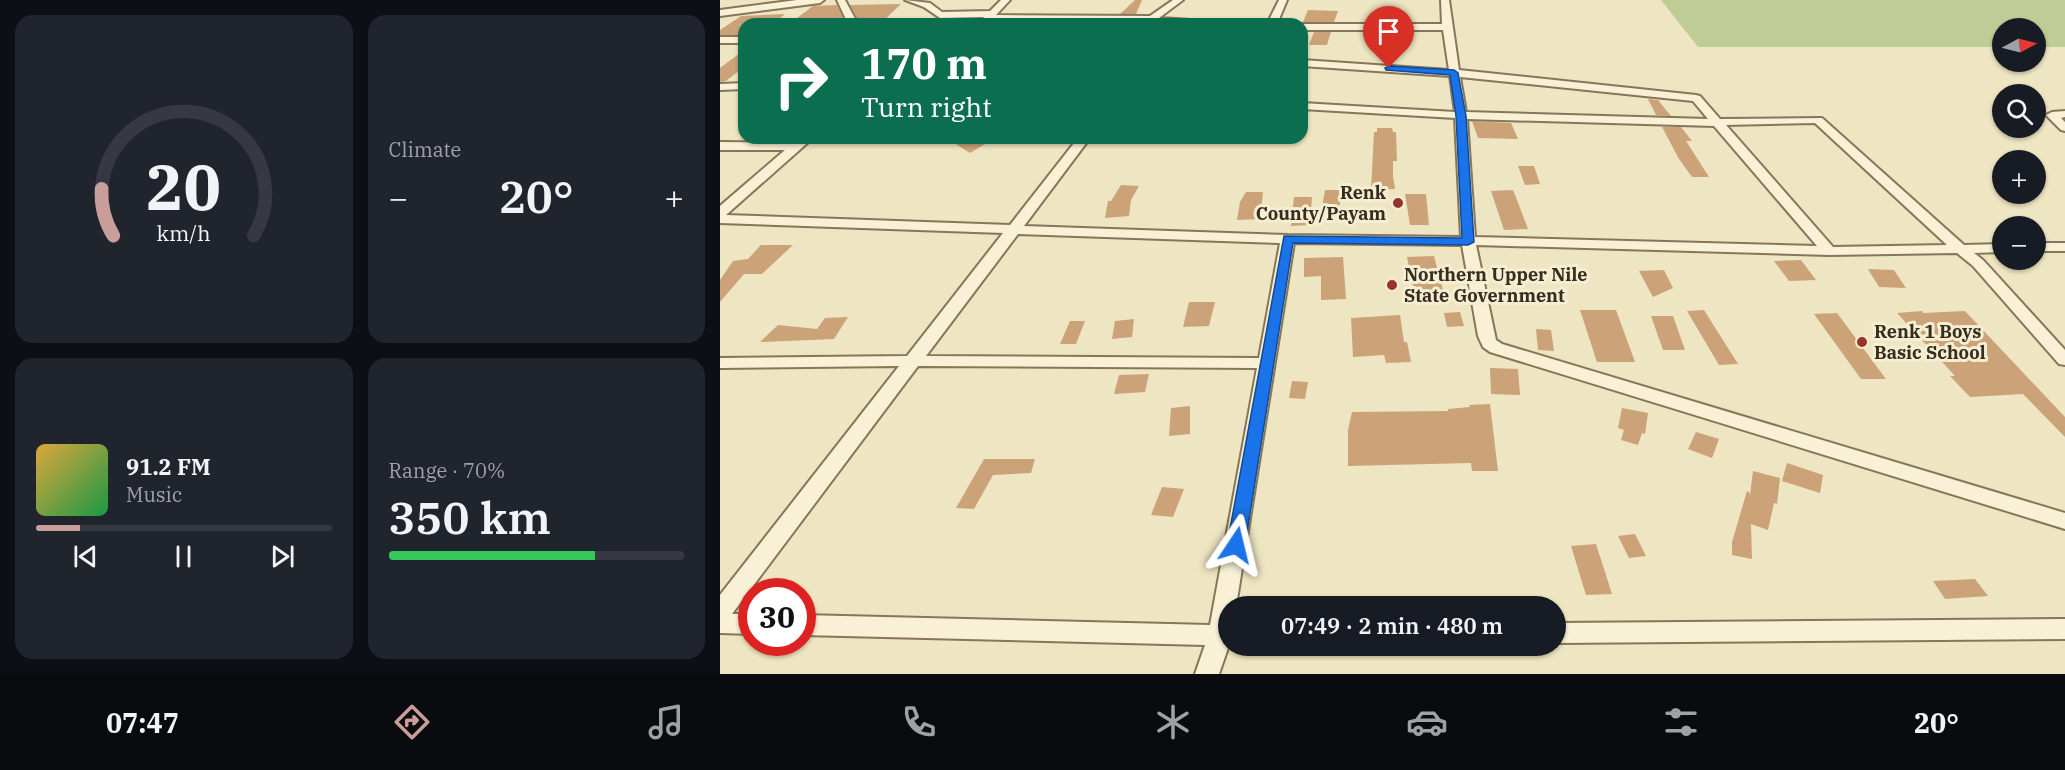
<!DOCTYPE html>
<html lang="en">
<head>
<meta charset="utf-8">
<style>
	body { margin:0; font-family:"IBM Plex Serif",serif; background:#20242c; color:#f1f3f6; height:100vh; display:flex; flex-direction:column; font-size:22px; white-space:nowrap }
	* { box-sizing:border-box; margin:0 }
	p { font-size:20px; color:#9ea1a6 }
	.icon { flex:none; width:33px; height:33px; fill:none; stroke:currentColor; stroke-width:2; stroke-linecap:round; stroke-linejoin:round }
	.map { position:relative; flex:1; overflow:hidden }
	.panel { display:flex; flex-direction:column; gap:15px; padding:15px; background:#0d0f14; width:720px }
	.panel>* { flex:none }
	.banner { position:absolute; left:18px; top:18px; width:570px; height:126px; border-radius:18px; box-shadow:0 2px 4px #0004; background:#0b6e4f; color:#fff; overflow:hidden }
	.needle { width:39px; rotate:83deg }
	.fabs { position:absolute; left:1272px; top:18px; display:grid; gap:12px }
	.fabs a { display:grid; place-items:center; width:54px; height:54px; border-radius:50%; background:#171b24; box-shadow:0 2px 4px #0004; font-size:30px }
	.speed { position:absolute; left:18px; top:578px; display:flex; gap:12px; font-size:30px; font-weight:700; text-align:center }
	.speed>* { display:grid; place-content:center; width:78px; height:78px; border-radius:50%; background:#171b24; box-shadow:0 2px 4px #0004; line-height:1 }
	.speed .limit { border:9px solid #d22; background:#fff; color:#111 }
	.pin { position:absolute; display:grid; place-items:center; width:51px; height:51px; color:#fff; margin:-62px -26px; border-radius:50% 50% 50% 0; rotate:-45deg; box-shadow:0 0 6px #0007 }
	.pin .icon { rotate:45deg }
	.me { position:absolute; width:66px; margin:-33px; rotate:10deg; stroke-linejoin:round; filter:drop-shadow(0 0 4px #0008) }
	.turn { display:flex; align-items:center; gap:21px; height:126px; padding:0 24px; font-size:27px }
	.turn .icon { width:78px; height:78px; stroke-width:2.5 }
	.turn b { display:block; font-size:42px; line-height:51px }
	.big { font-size:45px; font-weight:600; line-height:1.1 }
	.panel .tile { flex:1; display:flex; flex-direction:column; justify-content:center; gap:9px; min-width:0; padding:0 21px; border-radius:18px; background:#20242c }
	.panel .dial { align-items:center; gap:0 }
	.dial svg { height:156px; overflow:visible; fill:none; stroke:#363941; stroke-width:7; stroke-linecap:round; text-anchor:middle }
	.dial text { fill:#f1f3f6; stroke:none }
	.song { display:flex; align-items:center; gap:18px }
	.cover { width:72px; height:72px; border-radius:9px; background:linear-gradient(135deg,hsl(40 70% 55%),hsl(140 70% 35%)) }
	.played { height:6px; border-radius:3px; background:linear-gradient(90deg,#c89d9a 15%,#363941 15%) }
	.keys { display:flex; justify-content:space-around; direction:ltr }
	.heat { display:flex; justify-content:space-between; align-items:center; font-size:33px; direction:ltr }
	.charge { height:9px; border-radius:4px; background:linear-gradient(90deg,#34c759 70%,#363941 0) }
	.panel .tiles { flex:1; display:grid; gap:15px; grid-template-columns:repeat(2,1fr) }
	.trip { position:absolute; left:498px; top:596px; width:348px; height:60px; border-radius:30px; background:#171b24; box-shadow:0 2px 4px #0004; font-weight:600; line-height:60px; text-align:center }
	.dock { display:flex; height:96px; justify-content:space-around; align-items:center; background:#090b0e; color:#9ea1a6 }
	.dock .icon { width:42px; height:42px }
	.dock .on { color:#c89d9a }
	.dock b { font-size:27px; color:#f1f3f6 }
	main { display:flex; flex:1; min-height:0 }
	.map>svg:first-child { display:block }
	.green { fill:#c0cc96 }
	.building { fill:#cca378 }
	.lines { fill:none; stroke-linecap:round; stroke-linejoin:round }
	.minor-casing { stroke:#877659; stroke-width:4 }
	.minor { fill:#f8f1d5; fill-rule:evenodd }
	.route { fill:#1a73e8; stroke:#114b97; stroke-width:1.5 }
	.poi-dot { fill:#96332a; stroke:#f5eed2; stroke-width:2 }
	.labels { text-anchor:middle; stroke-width:6; stroke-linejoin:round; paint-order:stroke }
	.poi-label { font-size:18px; font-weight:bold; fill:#372d1e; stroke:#f5eed2; text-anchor:start }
</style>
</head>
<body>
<main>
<section class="panel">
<div class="tiles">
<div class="tile dial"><svg viewBox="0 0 100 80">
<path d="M14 69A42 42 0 1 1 86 69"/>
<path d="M14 69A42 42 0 0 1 8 45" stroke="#c89d9a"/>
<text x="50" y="56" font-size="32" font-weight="700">20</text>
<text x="50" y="72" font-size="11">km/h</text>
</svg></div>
<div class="tile"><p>Climate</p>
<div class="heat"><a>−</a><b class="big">20°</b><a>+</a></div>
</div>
<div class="tile">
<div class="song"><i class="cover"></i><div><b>91.2 FM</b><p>Music</p></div></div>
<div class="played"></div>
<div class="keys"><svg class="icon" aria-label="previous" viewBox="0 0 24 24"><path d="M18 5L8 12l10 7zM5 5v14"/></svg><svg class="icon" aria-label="pause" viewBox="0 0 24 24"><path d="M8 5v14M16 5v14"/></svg><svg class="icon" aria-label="next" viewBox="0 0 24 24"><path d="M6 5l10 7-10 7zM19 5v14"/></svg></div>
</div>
<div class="tile"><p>Range · 70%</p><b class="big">350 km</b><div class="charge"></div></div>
</div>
</section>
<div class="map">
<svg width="1345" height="674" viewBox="0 0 1345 674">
	<rect width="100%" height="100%" fill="#eee5c2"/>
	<polygon class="green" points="941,0 1345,0 1345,47 1316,47 1316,28 1282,28 1282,47 978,47"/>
	<g class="building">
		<polygon points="415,0 422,0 416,14 400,14"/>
		<polygon points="181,4 160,24 140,24 130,5"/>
		<polygon points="117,5 126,24 69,24 93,6"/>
		<polygon points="588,10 618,11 614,22 583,22"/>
		<polygon points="65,14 53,24 24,24 24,35 0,35 0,30 21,16"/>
		<polygon points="594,32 611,32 607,45 589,45"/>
		<polygon points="24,50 24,67 6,81 0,82 0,68"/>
		<polygon points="928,99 938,100 951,116 936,115"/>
		<polygon points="752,121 791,123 798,139 758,138"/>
		<polygon points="942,127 961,127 972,141 966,141 989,177 972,177 959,159"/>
		<polygon points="657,128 672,128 673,132 676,132 677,161 673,161 673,176 675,189 651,190 654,132 657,132"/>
		<polygon points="226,138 275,138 250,153"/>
		<polygon points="798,166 814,166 820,184 805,185"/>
		<polygon points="401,185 419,186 411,200 409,216 385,218 388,201 391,201"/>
		<polygon points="605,190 623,190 619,207 602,207"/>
		<polygon points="793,190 802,213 808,229 784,230 771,191"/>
		<polygon points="526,192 543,192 540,219 517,220 520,202"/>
		<polygon points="685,194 706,194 709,225 690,225"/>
		<polygon points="574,197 592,197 590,225 571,226"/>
		<polygon points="41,245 73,245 42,274 24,274 0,302 0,280 13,261 28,259"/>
		<polygon points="714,256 725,298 696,300 687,257"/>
		<polygon points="623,257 626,299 601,300 601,276 584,277 584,258"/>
		<polygon points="1081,260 1096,280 1069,281 1054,261"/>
		<polygon points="799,269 813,277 798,286 782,280"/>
		<polygon points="1148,269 1174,270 1186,288 1159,287"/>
		<polygon points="944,270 953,288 933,297 919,271"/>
		<polygon points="469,302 495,302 489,326 463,327"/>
		<polygon points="860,310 896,310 915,362 877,362"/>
		<polygon points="984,310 1018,364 999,365 967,311"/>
		<polygon points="1202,311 1203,313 1245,311 1345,417 1345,437 1303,394 1250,397 1230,376 1235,376 1177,313"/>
		<polygon points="740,312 744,326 727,327 724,313"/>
		<polygon points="1117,313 1166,379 1141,379 1094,314"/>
		<polygon points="680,315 684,342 687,342 691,362 666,363 664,355 633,357 631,318"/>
		<polygon points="931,316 953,316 965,350 943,350"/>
		<polygon points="128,317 114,339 40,342 58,325 97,329 105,318"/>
		<polygon points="414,319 412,337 392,339 395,321"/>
		<polygon points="350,321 365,321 356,344 340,344"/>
		<polygon points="816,329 831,330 834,351 818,350"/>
		<polygon points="770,368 798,369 800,395 771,394"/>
		<polygon points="429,374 425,392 394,394 399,375"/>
		<polygon points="572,381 588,382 585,399 569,398"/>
		<polygon points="770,404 778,471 752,471 751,463 628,466 628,430 632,412 728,411 728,409 750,407 749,405"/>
		<polygon points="470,406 470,434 449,436 451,408"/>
		<polygon points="902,408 928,413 925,434 922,433 918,445 901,440 904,430 898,428"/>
		<polygon points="976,432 999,439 992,458 968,449"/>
		<polygon points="264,459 315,459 311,473 273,475 254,509 236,508"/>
		<polygon points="1067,463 1103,475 1100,493 1062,481"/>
		<polygon points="1033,471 1060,478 1057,504 1054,503 1048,530 1031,524 1032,559 1012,555 1012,542 1027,491 1029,492 1030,495"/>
		<polygon points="442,487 464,489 453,517 431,515"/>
		<polygon points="915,534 926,556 909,558 898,536"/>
		<polygon points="876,544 892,594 866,595 851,546"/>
		<polygon points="1255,579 1268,596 1225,599 1213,581"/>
	</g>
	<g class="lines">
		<defs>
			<g id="minor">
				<polygon points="77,0 104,0 100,3 0,16 0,10"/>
				<polygon points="117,0 125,0 138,24 128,24"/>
				<polygon points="185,0 210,3 222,12 270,11 281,0 290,0 276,15 430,16 453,0 463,0 439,18 487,21 492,24 270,21 265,24 260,21 264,17 220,18 204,7"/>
				<polygon points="559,0 567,0 557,24 547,24"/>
				<path d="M 721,0 L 729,0 L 739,70 L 976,95 L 980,96 L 1000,119 L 1102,118 L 1244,245 L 1282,244 L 1282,252 L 1254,253 L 1263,260 L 1345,350 L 1345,365 L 1339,364 L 1253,266 L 1237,253 L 1109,255 L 756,245 L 776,340 L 782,344 L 1345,513 L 1345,529 L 770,352 L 763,347 L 758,336 L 742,245 L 574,243 L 516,606 L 508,606 L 509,645 L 499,674 L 475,674 L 485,645 L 82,635 L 82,615 L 490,625 L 537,368 L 198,366 L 12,614 L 32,614 L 32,634 L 0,633 L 0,595 L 179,366 L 0,368 L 0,358 L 187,356 L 283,233 L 0,223 L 0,206 L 65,150 L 0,150 L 0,142 L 74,143 L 80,138 L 93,138 L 6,215 L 290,225 L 358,138 L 370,138 L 304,226 L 568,235 L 741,237 L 735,118 L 582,109 L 582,103 L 735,112 L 730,76 L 582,66 L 582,60 L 729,70 L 723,30 L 582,30 L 582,24 L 722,24 ZM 740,77 L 973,101 L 988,119 L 746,112 ZM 747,119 L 994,126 L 1097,246 L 755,237 ZM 1095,123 L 1227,245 L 1113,247 L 1006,125 ZM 298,234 L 560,243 L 539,358 L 206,356 Z"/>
				<rect x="0" y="37" width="24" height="6"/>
				<polygon points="24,83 24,89 0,90 0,84"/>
				<polygon points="1345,111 1345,117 1341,118 1345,122 1345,131 1341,130 1326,115 1332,112"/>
				<rect x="1316" y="243" width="29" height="8"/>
				<polygon points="1345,619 1345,639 836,643 836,623"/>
			</g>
		</defs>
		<use href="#minor" class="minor-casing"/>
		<use href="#minor" class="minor"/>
	</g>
	<polygon class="route" points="669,66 734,70 738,73 746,116 754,242 748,245 573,243 525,545 522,550 516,552 510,550 507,545 564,236 742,238 736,116 730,75 666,70 665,68"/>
	<g class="poi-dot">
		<circle cx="678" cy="203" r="6"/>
		<circle cx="672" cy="285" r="6"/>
		<circle cx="1142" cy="342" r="6"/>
	</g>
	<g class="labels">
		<g class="poi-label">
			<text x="666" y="199" text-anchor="end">Renk<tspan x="666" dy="21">County/Payam</tspan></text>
			<text x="684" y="281">Northern Upper Nile<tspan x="684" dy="21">State Government</tspan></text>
			<text x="1154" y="338">Renk 1 Boys<tspan x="1154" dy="21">Basic School</tspan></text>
		</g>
	</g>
</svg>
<div class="fabs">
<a><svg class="needle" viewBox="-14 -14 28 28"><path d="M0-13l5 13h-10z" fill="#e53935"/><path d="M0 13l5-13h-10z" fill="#9ea1a6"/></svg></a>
<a><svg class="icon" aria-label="search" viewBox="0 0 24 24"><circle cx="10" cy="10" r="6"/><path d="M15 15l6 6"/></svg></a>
<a>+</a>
<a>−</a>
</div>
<div class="speed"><div class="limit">30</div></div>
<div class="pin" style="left:669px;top:68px;background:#d93025"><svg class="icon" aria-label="arrive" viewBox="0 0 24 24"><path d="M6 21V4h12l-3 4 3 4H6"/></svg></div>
<svg class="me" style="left:516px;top:545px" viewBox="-20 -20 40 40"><path d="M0-17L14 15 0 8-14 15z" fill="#1a73e8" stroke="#fff" stroke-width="4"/></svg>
<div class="trip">07:49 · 2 min · 480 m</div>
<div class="banner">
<div class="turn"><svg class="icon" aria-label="right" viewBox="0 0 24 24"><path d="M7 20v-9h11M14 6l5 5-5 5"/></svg><div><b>170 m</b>Turn right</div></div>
</div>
</div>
</main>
<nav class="dock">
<b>07:47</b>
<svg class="icon on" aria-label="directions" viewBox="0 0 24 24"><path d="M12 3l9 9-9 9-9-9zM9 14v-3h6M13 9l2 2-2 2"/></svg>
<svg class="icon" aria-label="music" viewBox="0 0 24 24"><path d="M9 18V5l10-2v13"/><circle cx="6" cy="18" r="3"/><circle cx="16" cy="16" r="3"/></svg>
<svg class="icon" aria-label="phone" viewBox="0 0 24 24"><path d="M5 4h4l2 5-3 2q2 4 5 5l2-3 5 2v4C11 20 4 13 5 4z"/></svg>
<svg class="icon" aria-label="climate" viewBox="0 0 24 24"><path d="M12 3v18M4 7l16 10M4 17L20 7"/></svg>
<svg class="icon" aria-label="car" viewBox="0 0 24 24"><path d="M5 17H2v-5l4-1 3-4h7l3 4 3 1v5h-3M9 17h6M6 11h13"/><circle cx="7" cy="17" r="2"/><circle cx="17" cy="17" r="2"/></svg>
<svg class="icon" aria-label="filters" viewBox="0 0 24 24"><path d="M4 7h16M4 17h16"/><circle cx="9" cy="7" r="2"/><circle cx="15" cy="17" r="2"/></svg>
<b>20°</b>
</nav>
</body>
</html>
